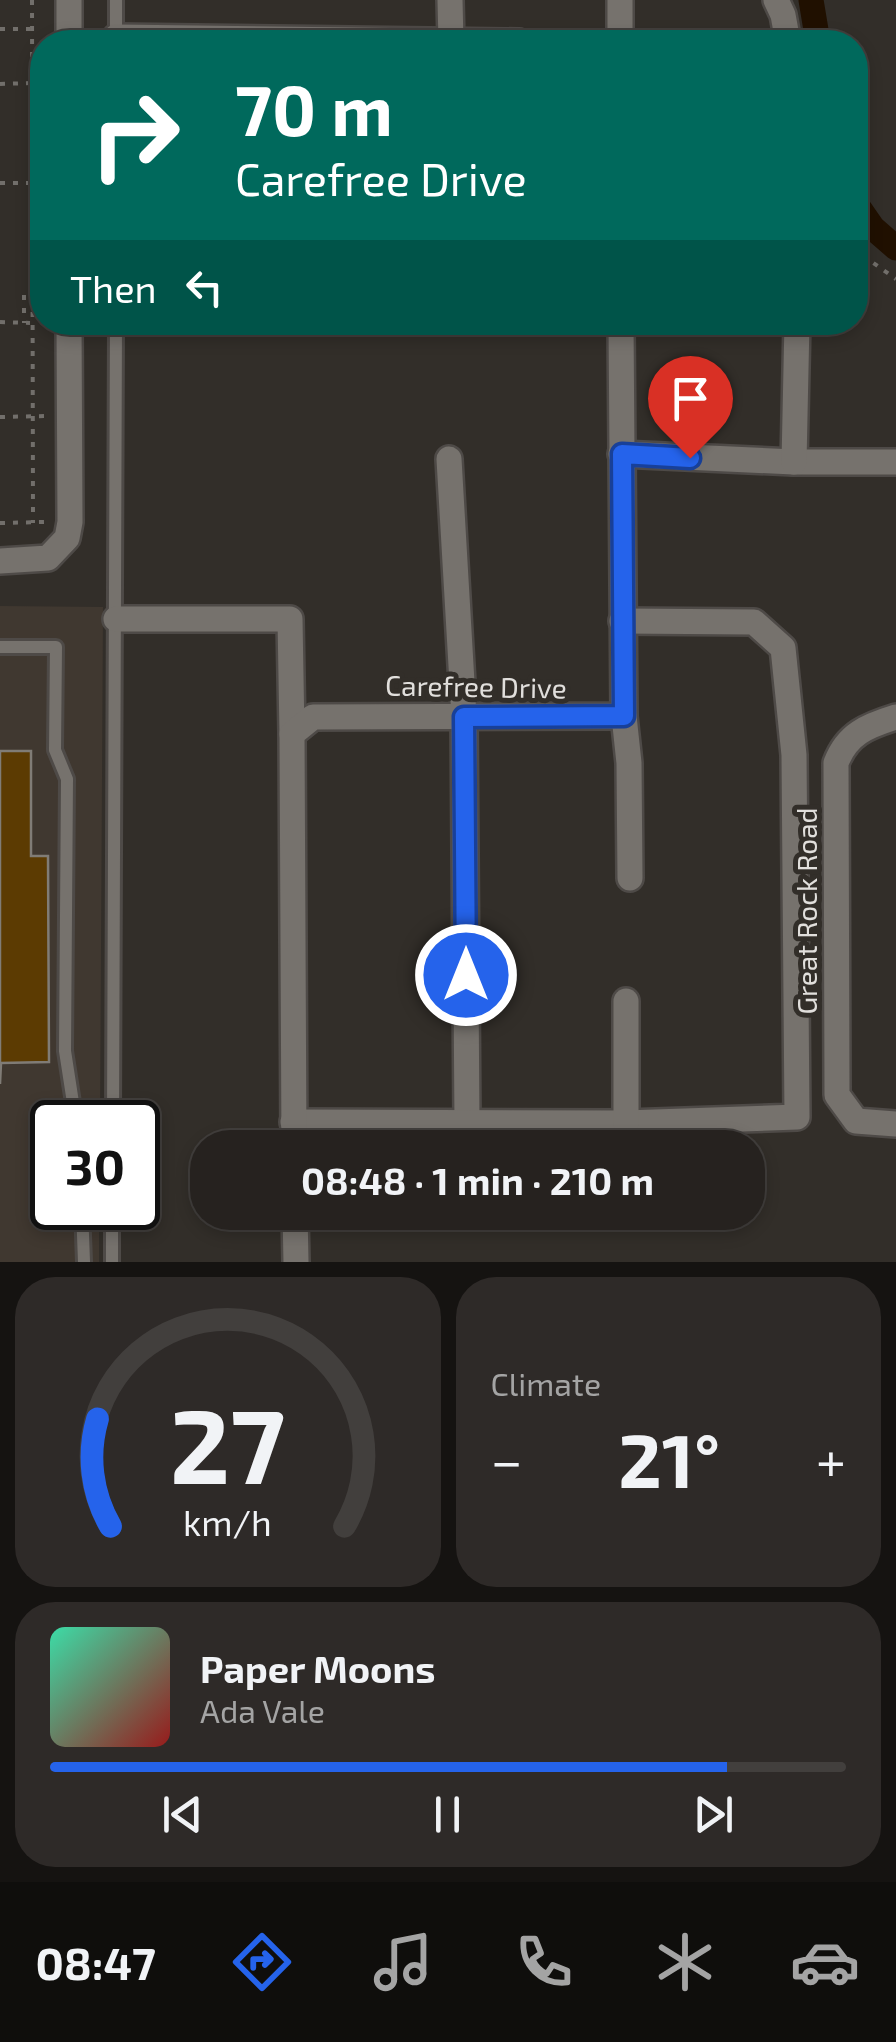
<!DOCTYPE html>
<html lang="en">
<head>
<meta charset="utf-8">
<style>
	body { margin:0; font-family:"Exo 2",sans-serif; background:#2e2a28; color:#f1f3f6; height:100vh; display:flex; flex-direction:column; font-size:38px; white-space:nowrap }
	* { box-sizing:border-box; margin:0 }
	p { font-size:32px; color:#a4a4a4 }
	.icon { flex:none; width:55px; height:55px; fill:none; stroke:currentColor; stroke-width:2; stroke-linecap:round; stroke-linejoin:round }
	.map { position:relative; height:1262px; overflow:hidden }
	.sheet { display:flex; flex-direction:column; gap:15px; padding:15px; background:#151311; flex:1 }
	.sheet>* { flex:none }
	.hud { position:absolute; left:30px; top:30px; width:838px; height:305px; border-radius:40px; box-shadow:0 5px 15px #0003,0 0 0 2px #423f3d; background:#00695c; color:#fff; overflow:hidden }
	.speed { position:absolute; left:30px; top:1100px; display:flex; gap:20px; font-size:50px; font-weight:700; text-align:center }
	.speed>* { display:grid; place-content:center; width:130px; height:130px; border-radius:50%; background:#26221f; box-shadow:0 5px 15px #0003,0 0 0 2px #423f3d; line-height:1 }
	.speed .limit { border:5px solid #111; border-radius:15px; background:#fff; color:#111 }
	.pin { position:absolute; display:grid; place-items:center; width:85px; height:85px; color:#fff; margin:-102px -42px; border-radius:50% 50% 50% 0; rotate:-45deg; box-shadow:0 0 10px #0007 }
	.pin .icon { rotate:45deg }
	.me { position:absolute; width:110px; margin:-55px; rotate:0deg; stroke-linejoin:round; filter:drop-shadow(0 0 8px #0008) }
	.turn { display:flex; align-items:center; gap:35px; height:210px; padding:0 40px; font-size:45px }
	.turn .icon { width:130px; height:130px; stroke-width:2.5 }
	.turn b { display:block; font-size:70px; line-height:85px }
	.then { display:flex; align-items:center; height:95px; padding:0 40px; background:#0003; gap:20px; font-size:38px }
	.big { font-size:75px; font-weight:700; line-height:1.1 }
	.sheet .card { flex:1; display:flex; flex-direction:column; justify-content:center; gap:15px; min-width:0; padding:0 35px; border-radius:40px; background:#2e2a28 }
	.sheet .dial { align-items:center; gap:0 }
	.dial svg { height:260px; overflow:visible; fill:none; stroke:#423f3d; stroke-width:7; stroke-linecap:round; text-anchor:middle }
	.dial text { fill:#f1f3f6; stroke:none }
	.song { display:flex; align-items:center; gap:30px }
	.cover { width:120px; height:120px; border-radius:15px; background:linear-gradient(135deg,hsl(160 70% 55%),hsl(0 70% 35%)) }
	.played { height:10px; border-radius:5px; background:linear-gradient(90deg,#2563eb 85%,#423f3d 85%) }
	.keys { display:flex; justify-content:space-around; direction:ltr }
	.heat { display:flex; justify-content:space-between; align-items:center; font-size:55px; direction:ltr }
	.sheet .tiles { flex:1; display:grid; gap:15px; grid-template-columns:1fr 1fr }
	.card:last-child { grid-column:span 2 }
	.trip { position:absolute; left:190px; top:1130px; width:575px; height:100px; border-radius:40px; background:#26221f; box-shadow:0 5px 15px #0003,0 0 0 2px #423f3d; font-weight:700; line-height:100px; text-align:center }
	.dock { display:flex; height:160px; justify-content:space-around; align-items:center; background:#0f0e0c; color:#a4a4a4 }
	.dock .icon { width:70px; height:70px }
	.dock .active { color:#2563eb }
	.dock b { font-size:45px; color:#f1f3f6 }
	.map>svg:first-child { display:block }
	.built { fill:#403830 }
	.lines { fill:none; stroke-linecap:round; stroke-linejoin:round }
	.canal { stroke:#201000; stroke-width:25 }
	.building { fill:#5c3b02; stroke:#807c76; stroke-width:2.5 }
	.lane-casing { stroke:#4e4a47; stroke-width:18 }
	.street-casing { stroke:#4e4a47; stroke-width:30 }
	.path { stroke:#726f6b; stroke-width:4; stroke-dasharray:5 8; stroke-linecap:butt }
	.lane { stroke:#76726d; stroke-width:12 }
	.street { stroke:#76726d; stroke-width:25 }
	.route-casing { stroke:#184099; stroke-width:25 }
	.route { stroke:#2563eb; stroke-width:18 }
	.labels { text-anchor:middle; stroke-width:10; stroke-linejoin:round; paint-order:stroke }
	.street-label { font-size:28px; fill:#e1dfdc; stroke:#322e29 }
</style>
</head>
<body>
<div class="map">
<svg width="896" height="1262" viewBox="0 0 896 1262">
	<rect width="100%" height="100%" fill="#322e29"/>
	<polygon class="built" points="0,606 103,607 100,1122 52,1122 52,1208 99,1208 99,1262 0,1262"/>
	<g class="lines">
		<g class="canal">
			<polyline points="811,0 818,42"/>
			<polyline points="855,202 873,228 896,248"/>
		</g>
	</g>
	<polygon class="building" points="0,751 31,751 31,856 48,856 49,1062 1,1063 0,1084"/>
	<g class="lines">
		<defs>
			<g id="lane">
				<polyline points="116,40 116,0"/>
				<polyline points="0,647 56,647 55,750 67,779 65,1051 76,1122"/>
				<polyline points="113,1122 116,322"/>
				<polyline points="82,1208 84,1262"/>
				<polyline points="112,1262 112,1208"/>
			</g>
			<g id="street">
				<polyline points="450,0 451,42"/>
				<polyline points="776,0 783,15 788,42"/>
				<polyline points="116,37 519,42"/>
				<polyline points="69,42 69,0"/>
				<polyline points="620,42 620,0"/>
				<polyline points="621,454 794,462 896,462"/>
				<polyline points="449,459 464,717 467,1123"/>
				<polyline points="794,462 797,322"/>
				<polyline points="0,561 48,558 67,538 70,522 69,322"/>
				<polyline points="116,619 290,619 292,734"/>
				<polyline points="624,716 629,763 630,878"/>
				<path d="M 896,717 C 867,726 847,734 836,763 L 837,1095 L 856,1121 L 896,1124"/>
				<polyline points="293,1122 626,1123 797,1117 794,755 783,648 754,622 622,621"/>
				<polyline points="626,1123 626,1001"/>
				<polyline points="294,1148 292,734 313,717 624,716 621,322"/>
				<polyline points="295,1212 296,1262"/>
			</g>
		</defs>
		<use href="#lane" class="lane-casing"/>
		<use href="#street" class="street-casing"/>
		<g class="path">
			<polyline points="32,0 33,523"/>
			<polyline points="0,29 30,29"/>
			<polyline points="32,57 42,57"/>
			<polyline points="0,84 30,83"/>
			<polyline points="0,183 33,183"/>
			<polyline points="855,245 865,257 896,279"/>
			<polyline points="24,295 24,323"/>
			<polyline points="0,322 30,323"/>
			<polyline points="0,417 45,416"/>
			<polyline points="0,523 44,522"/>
		</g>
		<use href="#lane" class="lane"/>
		<use href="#street" class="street"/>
	</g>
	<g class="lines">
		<defs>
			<polyline id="route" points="466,975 464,717 624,716 622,454 690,458"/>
		</defs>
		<use href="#route" class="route-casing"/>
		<use href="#route" class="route"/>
	</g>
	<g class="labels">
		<g class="street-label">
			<text transform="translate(476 687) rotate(1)" y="10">Carefree Drive</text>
			<text transform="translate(807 911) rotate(-90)" y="10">Great Rock Road</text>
		</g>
	</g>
</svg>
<div class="speed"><div class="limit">30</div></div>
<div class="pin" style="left:690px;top:458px;background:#d93025"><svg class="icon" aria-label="arrive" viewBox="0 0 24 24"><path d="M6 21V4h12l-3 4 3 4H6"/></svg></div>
<svg class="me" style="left:466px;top:975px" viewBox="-20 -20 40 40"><circle r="17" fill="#2563eb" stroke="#fff" stroke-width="3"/><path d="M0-11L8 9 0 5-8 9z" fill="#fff"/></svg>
<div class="trip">08:48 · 1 min · 210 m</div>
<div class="hud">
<div class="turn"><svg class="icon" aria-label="right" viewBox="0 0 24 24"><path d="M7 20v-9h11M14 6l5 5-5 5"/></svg><div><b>70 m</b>Carefree Drive</div></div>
<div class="then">Then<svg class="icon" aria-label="left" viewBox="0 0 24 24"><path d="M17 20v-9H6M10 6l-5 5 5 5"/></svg></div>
</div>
</div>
<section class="sheet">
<div class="tiles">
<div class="card dial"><svg viewBox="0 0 100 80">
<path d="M14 69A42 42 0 1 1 86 69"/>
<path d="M14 69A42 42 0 0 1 10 36" stroke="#2563eb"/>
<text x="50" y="56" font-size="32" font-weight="700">27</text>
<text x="50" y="72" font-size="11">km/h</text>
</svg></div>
<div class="card"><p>Climate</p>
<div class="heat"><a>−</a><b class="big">21°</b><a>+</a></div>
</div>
<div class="card">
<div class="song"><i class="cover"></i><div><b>Paper Moons</b><p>Ada Vale</p></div></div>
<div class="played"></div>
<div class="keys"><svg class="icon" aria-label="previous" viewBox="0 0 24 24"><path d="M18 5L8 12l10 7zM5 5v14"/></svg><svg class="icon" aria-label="pause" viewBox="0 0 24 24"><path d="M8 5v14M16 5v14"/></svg><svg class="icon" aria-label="next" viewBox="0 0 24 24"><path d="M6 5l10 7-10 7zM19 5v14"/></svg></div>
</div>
</div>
</section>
<nav class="dock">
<b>08:47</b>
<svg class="icon active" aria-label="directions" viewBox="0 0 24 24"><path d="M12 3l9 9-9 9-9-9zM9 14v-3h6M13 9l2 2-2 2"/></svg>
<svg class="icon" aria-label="music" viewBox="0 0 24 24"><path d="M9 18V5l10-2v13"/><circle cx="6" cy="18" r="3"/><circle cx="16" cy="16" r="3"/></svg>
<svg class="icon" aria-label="phone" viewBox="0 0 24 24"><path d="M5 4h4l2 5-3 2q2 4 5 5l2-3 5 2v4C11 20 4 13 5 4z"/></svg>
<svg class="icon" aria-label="climate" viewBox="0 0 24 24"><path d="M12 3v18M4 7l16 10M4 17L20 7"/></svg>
<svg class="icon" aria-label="car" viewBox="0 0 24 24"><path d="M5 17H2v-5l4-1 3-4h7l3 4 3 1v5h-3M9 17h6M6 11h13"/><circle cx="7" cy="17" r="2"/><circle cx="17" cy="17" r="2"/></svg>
</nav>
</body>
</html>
